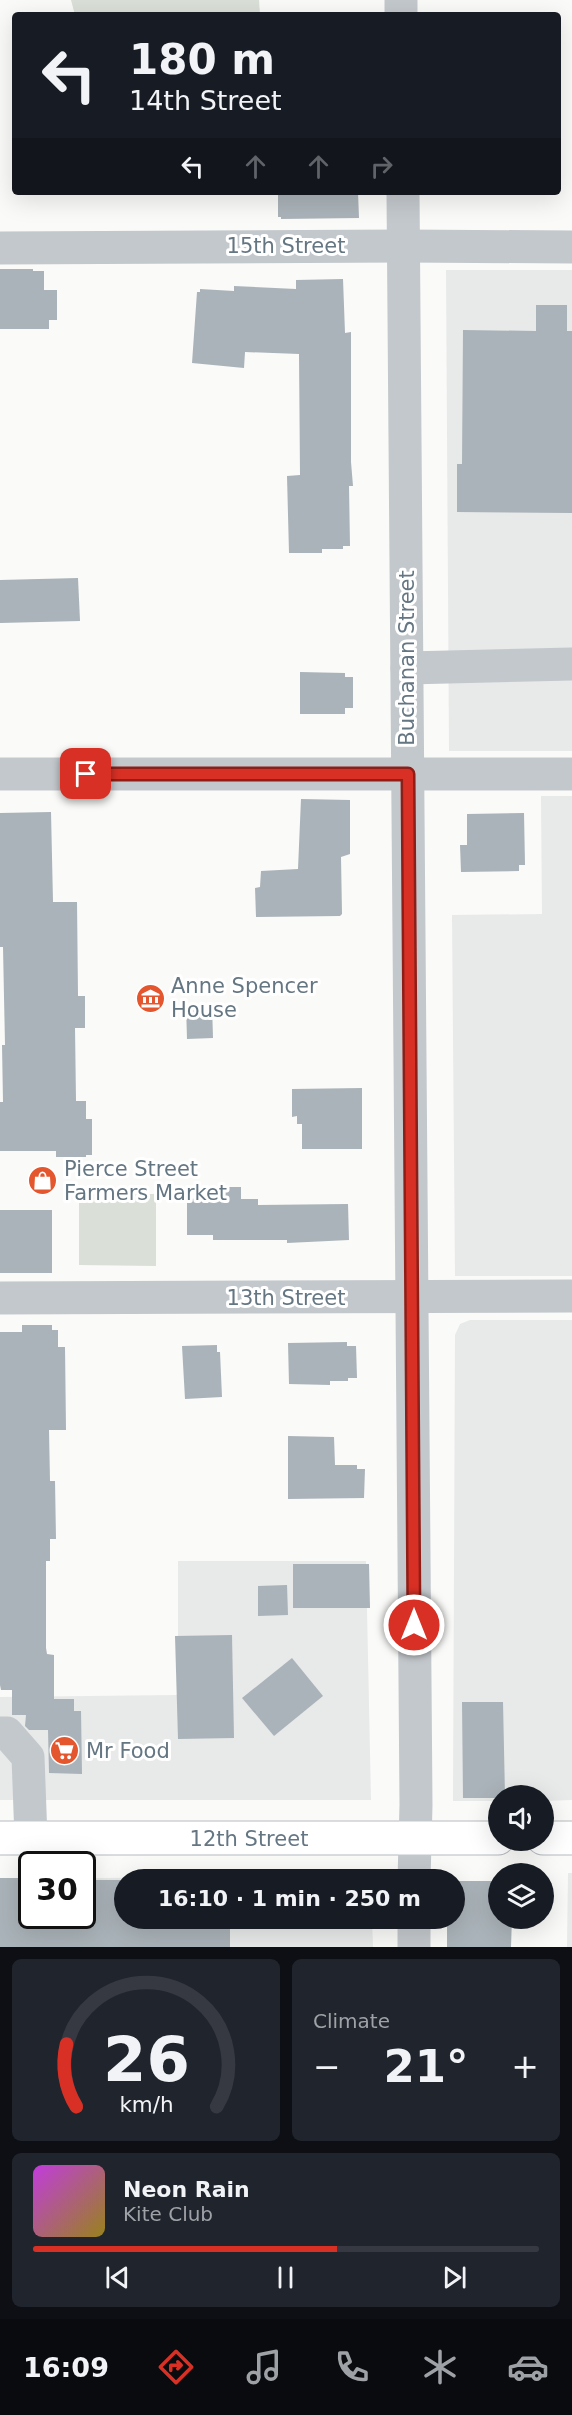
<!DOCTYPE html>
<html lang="en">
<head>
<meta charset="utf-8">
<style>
	body { margin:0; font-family:"DejaVu Sans",sans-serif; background:#20242c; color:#f1f3f6; height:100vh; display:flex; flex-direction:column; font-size:22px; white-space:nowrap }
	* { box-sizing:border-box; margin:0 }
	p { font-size:20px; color:#9ea1a6 }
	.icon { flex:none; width:33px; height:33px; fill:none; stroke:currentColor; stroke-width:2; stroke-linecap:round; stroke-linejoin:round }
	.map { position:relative; height:1947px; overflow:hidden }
	.side { display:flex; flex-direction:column; gap:12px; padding:12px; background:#0d0f14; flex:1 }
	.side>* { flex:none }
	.hud { position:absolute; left:12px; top:12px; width:549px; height:183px; border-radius:6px; box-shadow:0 6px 24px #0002; background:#171b24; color:#f1f3f6; overflow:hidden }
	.fabs { position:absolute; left:488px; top:1785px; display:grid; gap:12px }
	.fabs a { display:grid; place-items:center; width:66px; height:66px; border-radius:50%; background:#171b24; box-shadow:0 6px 24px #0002; font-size:30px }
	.speed { position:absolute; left:18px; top:1851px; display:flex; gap:12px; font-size:30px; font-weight:700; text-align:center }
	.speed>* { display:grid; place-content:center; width:78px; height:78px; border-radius:50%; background:#171b24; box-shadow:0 6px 24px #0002; line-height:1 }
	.speed .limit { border:3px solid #111; border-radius:9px; background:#fff; color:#111 }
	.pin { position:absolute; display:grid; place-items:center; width:51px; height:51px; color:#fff; margin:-26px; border-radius:12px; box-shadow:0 3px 9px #0006 }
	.me { position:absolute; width:66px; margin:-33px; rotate:0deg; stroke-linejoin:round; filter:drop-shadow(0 0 4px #0008) }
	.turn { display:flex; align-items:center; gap:21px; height:126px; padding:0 18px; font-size:27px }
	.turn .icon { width:78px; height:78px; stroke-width:2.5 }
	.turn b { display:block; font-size:42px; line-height:51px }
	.lanes { display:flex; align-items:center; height:57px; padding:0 18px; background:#0003; justify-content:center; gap:30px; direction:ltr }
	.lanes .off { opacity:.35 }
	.big { font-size:45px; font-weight:700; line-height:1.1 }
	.side .tile { flex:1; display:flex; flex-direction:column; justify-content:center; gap:9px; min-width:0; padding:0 21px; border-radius:9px; background:#20242c }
	.side .dial { align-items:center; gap:0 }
	.dial svg { height:156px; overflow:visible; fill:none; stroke:#363941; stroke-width:7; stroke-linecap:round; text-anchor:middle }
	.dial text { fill:#f1f3f6; stroke:none }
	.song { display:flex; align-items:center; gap:18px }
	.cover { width:72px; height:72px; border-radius:9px; background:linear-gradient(135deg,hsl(290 70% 55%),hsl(50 70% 35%)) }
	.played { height:6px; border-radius:3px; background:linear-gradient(90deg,#d93025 60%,#363941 60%) }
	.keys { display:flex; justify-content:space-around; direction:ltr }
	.heat { display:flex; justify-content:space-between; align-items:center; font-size:33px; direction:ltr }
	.side .tiles { flex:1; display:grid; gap:12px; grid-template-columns:1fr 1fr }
	.tile:last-child { grid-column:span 2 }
	.trip { position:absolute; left:114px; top:1869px; width:351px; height:60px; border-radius:30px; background:#171b24; box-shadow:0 6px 24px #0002; font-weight:700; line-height:60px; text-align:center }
	.menu { display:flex; height:96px; justify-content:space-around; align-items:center; background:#090b0e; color:#9ea1a6 }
	.menu .icon { width:42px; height:42px }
	.menu .on { color:#d93025 }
	.menu b { font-size:27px; color:#f1f3f6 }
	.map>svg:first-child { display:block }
	.built { fill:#e8e9e9 }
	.green { fill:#dadfd7 }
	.building { fill:#aab3b9 }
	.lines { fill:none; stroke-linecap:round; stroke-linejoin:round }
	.major-casing { stroke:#b5babe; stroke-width:35 }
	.minor { stroke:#c3c8cc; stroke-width:33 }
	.major { stroke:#fff; stroke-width:33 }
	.route-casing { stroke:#8d1f18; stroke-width:15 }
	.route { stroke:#d93025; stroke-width:10 }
	.labels { text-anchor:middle; stroke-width:6; stroke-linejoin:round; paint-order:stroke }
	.street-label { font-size:21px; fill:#657683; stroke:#fff }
	.poi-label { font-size:21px; fill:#657683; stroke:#fff; text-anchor:start }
</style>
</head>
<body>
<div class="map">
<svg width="572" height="1947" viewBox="0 0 572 1947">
	<rect width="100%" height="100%" fill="#fafaf8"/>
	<g class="built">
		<polygon points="446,270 572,270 572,751 449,751"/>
		<polygon points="541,796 572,796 572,1276 455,1276 452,915 542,914"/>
		<polygon points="470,1320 572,1320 572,1800 543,1801 543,1796 498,1796 498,1801 453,1801 455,1335 460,1324"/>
		<polygon points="178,1561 366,1561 371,1800 0,1800 0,1697 178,1695"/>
		<polygon points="568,1873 572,1873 572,1947 567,1947"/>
		<polygon points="372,1877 372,1880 124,1880 124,1918 372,1919 373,1947 0,1947 0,1878 31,1878 32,1916 82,1916 83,1878"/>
	</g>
	<g class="green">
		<polygon points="71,0 259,0 260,15 75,15"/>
		<polygon points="79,1194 156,1194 156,1266 79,1265"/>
	</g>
	<g class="building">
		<polygon points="278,192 358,192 359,218 281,219 281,217 278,217"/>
		<polygon points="0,269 33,269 33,271 44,271 44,290 57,290 57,320 49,320 49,329 0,329"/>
		<polygon points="343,279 345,333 351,332 351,462 353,486 349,486 350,546 343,546 343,549 322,549 322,553 289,553 287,476 300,475 299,354 245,352 244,368 192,363 197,292 200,292 200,289 234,291 234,286 296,289 296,280"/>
		<polygon points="536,305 567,305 567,331 572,331 572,513 457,512 457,464 462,464 463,330 536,331"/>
		<polygon points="78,578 80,621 0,623 0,580"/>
		<polygon points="300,672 345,673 345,677 353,677 353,708 345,708 345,714 300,714"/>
		<polygon points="301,799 350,800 350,854 341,857 342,914 340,916 256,917 255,888 260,887 261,871 298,869"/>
		<polygon points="51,812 53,902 77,902 78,996 85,996 85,1028 75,1028 76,1101 86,1101 86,1119 92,1119 92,1155 86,1155 86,1157 56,1157 56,1151 0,1151 0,1102 3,1102 2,1045 5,1045 3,947 0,947 0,813"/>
		<polygon points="524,813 525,865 519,865 519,871 461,872 460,845 467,845 467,814"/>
		<polygon points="212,1004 213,1038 187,1039 186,1005"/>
		<polygon points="362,1088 362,1149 302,1149 302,1124 297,1124 297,1116 292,1117 292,1089"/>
		<polygon points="205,1187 241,1187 241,1199 258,1199 258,1205 348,1204 349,1240 287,1243 287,1240 213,1240 213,1235 187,1235 187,1199 205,1198"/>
		<rect x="0" y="1210" width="52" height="63"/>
		<polygon points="22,1325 52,1325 52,1330 58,1330 58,1347 65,1347 66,1430 49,1430 50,1481 55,1481 56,1539 50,1539 50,1561 46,1561 46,1648 47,1654 54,1655 54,1699 74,1699 74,1711 81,1711 82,1774 49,1773 48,1730 29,1730 25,1726 26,1715 12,1715 12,1690 1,1690 0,1685 0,1332 22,1332"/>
		<polygon points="347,1342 347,1346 356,1346 357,1378 348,1378 348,1381 330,1381 330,1385 289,1384 288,1343"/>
		<polygon points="217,1345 217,1352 220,1352 222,1397 185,1399 182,1346"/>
		<polygon points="288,1436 334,1437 335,1465 357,1465 357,1469 365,1469 364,1498 288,1499"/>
		<polygon points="293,1564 369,1564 370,1608 293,1608"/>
		<polygon points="287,1585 288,1615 258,1616 258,1586"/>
		<polygon points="232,1635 234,1738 178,1739 175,1636"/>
		<polygon points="292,1658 323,1696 274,1736 242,1698"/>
		<polygon points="462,1702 503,1702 505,1796 498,1796 498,1798 463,1798"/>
		<polygon points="0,1878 32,1878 32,1916 82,1916 82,1880 124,1880 124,1918 230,1918 230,1947 0,1947"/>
		<polygon points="454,1881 498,1881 498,1918 512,1918 511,1947 447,1947 447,1918 454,1918"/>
	</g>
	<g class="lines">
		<defs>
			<g id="major">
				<polyline points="0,1838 498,1838"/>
				<polyline points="543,1838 572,1838"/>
			</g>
		</defs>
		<use href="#major" class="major-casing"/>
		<g class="minor">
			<polyline points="401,0 401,15"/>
			<polyline points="403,192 416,1805 414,1880"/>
			<polyline points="0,248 404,246 572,247"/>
			<polyline points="407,668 572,664"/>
			<polyline points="0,774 572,774"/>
			<polyline points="0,1298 572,1296"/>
			<polyline points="0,1733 7,1733 28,1757 31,1838"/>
			<polyline points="414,1947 414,1918"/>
		</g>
		<use href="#major" class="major"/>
	</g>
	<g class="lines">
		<defs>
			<polyline id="route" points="86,774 408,774 414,1625"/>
		</defs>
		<use href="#route" class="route-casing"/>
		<use href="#route" class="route"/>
	</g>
	<defs>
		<symbol id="museum-disc" viewBox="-11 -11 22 22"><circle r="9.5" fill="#e4572e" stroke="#fff"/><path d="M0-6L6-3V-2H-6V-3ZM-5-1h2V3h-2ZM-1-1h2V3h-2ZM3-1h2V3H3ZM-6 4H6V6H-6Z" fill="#fff"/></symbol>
		<symbol id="shop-disc" viewBox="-11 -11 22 22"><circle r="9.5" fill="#e4572e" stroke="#fff"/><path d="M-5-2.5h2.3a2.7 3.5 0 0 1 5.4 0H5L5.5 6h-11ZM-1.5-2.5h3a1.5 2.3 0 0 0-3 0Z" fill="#fff"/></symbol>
		<symbol id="supermarket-disc" viewBox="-11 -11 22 22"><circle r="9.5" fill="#e4572e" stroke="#fff"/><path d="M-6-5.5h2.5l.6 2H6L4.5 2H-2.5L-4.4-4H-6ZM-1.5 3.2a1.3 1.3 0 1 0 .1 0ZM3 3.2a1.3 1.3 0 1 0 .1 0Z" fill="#fff"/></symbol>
	</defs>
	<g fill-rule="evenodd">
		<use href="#museum-disc" x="134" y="982" width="33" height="33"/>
		<use href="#shop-disc" x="26" y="1164" width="33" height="33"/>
		<use href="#supermarket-disc" x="48" y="1734" width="33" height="33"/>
	</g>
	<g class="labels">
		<g class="street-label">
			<text x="286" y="253">15th Street</text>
			<text transform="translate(407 658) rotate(-90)" y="7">Buchanan Street</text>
			<text x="286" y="1305">13th Street</text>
			<text x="249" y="1846">12th Street</text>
		</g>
		<g class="poi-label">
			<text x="171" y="993">Anne Spencer<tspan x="171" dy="24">House</tspan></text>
			<text x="64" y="1176">Pierce Street<tspan x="64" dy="24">Farmers Market</tspan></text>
			<text x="86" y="1758">Mr Food</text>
		</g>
	</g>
</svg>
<div class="fabs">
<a><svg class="icon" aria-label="sound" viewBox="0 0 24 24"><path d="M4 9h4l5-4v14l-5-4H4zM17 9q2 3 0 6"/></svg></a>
<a><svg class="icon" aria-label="layers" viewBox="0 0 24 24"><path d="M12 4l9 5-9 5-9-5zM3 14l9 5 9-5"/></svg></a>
</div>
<div class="speed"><div class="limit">30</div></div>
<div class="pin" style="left:86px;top:774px;background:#d93025"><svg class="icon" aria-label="arrive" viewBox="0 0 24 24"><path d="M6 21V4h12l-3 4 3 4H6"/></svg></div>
<svg class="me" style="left:414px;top:1625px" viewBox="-20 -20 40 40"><circle r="17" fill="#d93025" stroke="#fff" stroke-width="3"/><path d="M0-11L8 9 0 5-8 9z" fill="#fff"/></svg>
<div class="trip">16:10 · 1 min · 250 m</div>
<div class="hud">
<div class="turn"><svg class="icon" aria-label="left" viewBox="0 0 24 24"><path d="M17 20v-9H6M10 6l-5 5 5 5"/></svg><div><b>180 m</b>14th Street</div></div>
<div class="lanes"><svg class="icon" aria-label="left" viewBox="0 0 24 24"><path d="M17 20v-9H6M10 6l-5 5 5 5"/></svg><svg class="icon off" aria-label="ahead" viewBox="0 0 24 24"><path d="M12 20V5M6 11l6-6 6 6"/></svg><svg class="icon off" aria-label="ahead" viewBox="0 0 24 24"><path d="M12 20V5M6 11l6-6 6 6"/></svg><svg class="icon off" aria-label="right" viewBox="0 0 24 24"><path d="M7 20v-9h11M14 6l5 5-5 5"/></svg></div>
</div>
</div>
<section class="side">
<div class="tiles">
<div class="tile dial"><svg viewBox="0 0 100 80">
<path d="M14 69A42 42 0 1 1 86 69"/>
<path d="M14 69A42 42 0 0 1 9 37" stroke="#d93025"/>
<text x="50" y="56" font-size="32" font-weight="700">26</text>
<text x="50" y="72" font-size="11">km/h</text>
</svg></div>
<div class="tile"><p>Climate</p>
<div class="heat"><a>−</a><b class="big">21°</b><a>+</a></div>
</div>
<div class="tile">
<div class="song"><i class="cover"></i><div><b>Neon Rain</b><p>Kite Club</p></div></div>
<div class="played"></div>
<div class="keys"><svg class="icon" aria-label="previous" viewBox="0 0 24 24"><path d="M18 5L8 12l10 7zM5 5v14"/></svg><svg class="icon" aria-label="pause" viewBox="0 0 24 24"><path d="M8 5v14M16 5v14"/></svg><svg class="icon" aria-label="next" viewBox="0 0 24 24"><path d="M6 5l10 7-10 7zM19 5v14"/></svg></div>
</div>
</div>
</section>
<nav class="menu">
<b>16:09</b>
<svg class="icon on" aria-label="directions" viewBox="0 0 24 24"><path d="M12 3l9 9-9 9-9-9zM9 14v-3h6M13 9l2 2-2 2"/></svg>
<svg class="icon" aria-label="music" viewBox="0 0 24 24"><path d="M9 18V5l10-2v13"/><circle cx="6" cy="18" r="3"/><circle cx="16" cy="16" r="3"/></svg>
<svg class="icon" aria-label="phone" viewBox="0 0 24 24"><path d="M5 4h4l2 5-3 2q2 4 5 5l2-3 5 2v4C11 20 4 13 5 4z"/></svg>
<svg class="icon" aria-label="climate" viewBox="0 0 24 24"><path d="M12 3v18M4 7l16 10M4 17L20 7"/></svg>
<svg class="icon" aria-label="car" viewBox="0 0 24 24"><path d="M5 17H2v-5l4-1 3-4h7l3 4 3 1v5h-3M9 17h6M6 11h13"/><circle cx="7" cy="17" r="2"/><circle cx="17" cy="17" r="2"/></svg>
</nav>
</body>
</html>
